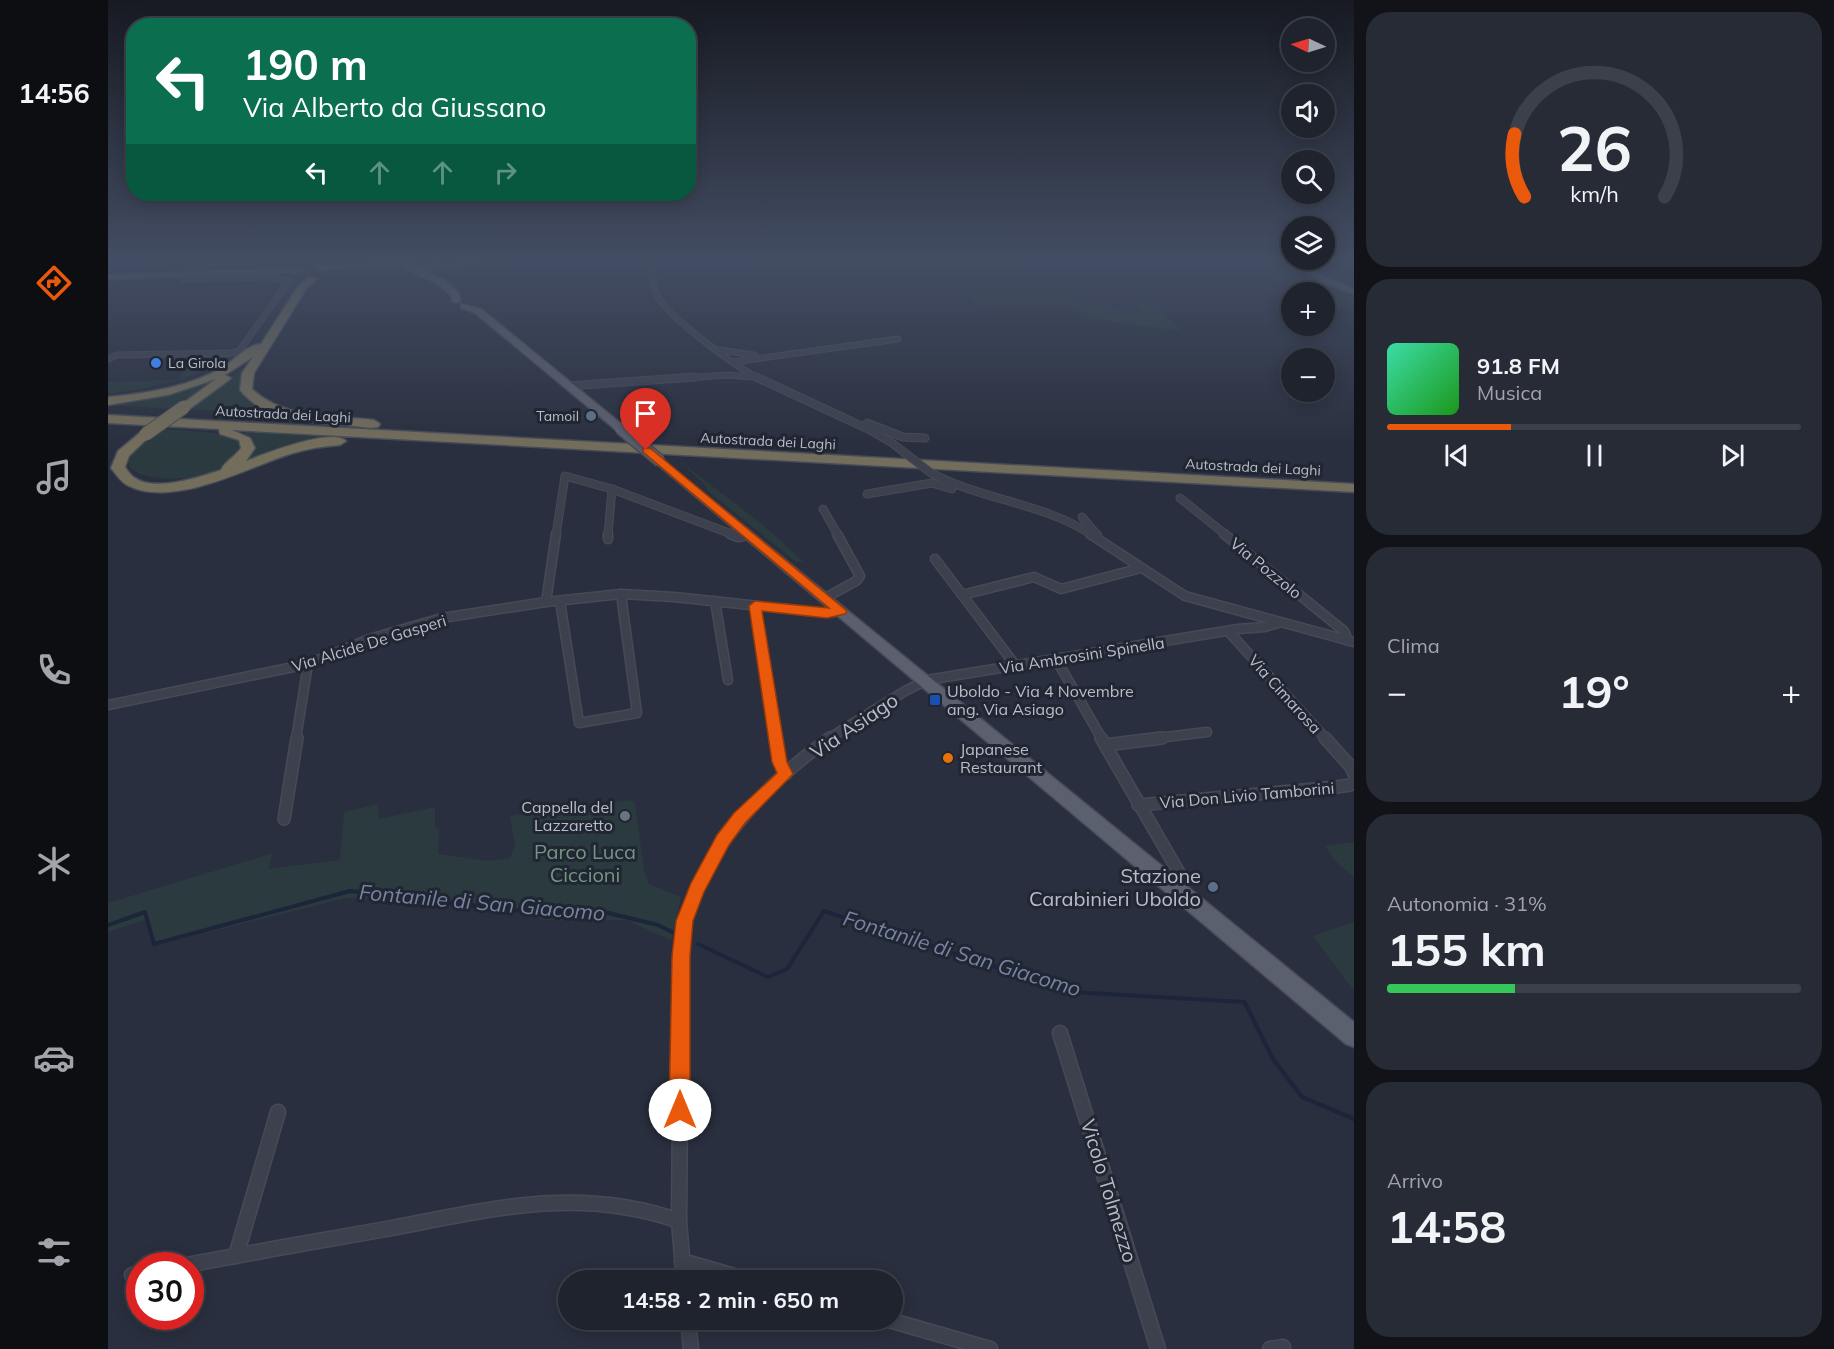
<!DOCTYPE html>
<html lang="it">
<head>
<meta charset="utf-8">
<style>
	body { margin:0; font-family:Mulish,sans-serif; background:#272b36; color:#f1f3f6; height:100vh; display:flex; flex-direction:column; font-size:22px; white-space:nowrap }
	* { box-sizing:border-box; margin:0 }
	p { font-size:20px; color:#a1a4aa }
	.icon { flex:none; width:33px; height:33px; fill:none; stroke:currentColor; stroke-width:2; stroke-linecap:round; stroke-linejoin:round }
	.map { position:relative; flex:1; overflow:hidden }
	.side { display:flex; flex-direction:column; gap:12px; padding:12px; background:#111319; width:480px }
	.side>* { flex:none }
	.guide { position:absolute; left:18px; top:18px; width:570px; height:183px; border-radius:24px; box-shadow:0 3px 15px #0003,0 0 0 2px #3c404a; background:#0b6e4f; color:#fff; overflow:hidden }
	.needle { width:39px; rotate:274deg }
	.buttons { position:absolute; left:1173px; top:18px; display:grid; gap:12px }
	.buttons a { display:grid; place-items:center; width:54px; height:54px; border-radius:50%; background:#1f232e; box-shadow:0 3px 15px #0003,0 0 0 2px #3c404a; font-size:30px }
	.speed { position:absolute; left:18px; top:1252px; display:flex; gap:12px; font-size:30px; font-weight:700; text-align:center }
	.speed>* { display:grid; place-content:center; width:78px; height:78px; border-radius:50%; background:#1f232e; box-shadow:0 3px 15px #0003,0 0 0 2px #3c404a; line-height:1 }
	.speed .limit { border:9px solid #d22; background:#fff; color:#111 }
	.pin { position:absolute; display:grid; place-items:center; width:51px; height:51px; color:#fff; margin:-62px -26px; border-radius:50% 50% 50% 0; rotate:-45deg; box-shadow:0 0 6px #0007 }
	.pin .icon { rotate:45deg }
	.me { position:absolute; width:66px; margin:-33px; rotate:0deg; stroke-linejoin:round; filter:drop-shadow(0 0 4px #0008) }
	.turn { display:flex; align-items:center; gap:21px; height:126px; padding:0 18px; font-size:27px }
	.turn .icon { width:78px; height:78px; stroke-width:2.5 }
	.turn b { display:block; font-size:42px; line-height:51px }
	.lanes { display:flex; align-items:center; height:57px; padding:0 18px; background:#0003; justify-content:center; gap:30px; direction:ltr }
	.lanes .off { opacity:.35 }
	.big { font-size:45px; font-weight:700; line-height:1.1 }
	.side .tile { flex:1; display:flex; flex-direction:column; justify-content:center; gap:9px; min-width:0; padding:0 21px; border-radius:24px; background:#272b36 }
	.side .dial { align-items:center; gap:0 }
	.dial svg { height:156px; overflow:visible; fill:none; stroke:#3c404a; stroke-width:7; stroke-linecap:round; text-anchor:middle }
	.dial text { fill:#f1f3f6; stroke:none }
	.song { display:flex; align-items:center; gap:18px }
	.cover { width:72px; height:72px; border-radius:9px; background:linear-gradient(135deg,hsl(160 70% 55%),hsl(120 70% 35%)) }
	.played { height:6px; border-radius:3px; background:linear-gradient(90deg,#ea580c 30%,#3c404a 30%) }
	.keys { display:flex; justify-content:space-around; direction:ltr }
	.heat { display:flex; justify-content:space-between; align-items:center; font-size:33px; direction:ltr }
	.charge { height:9px; border-radius:4px; background:linear-gradient(90deg,#34c759 31%,#3c404a 0) }
	.trip { position:absolute; left:450px; top:1270px; width:345px; height:60px; border-radius:30px; background:#1f232e; box-shadow:0 3px 15px #0003,0 0 0 2px #3c404a; font-weight:700; line-height:60px; text-align:center }
	main { display:flex; flex:1; min-height:0 }
	.menu { display:flex; flex-direction:column; width:108px; justify-content:space-around; align-items:center; background:#0c0e12; color:#a1a4aa }
	.menu .icon { width:42px; height:42px }
	.menu .active { color:#ea580c }
	.menu b { font-size:27px; color:#f1f3f6 }
	.map>svg:first-child { display:block }
	.green { fill:#2b3a3f }
	.lines { fill:none; stroke-linecap:round; stroke-linejoin:round }
	.stream-far1 { stroke:#1d253b; stroke-width:4 }
	.stream { stroke:#1d253b; stroke-width:4.5 }
	.minor-far4-casing { stroke:#464a57; stroke-width:7 }
	.minor-far3-casing { stroke:#464a57; stroke-width:9 }
	.minor-far2-casing { stroke:#464a57; stroke-width:11 }
	.minor-far1-casing { stroke:#464a57; stroke-width:14 }
	.minor-casing { stroke:#464a57; stroke-width:17 }
	.primary-casing { stroke:#464a57; stroke-width:3 }
	.motorway-casing { stroke:#474c59; stroke-width:3 }
	.minor-far4 { stroke:#3d414e; stroke-width:5 }
	.minor-far3 { stroke:#3d414e; stroke-width:7 }
	.minor-far2 { stroke:#3d414e; stroke-width:8 }
	.minor-far1 { stroke:#3d414e; stroke-width:11 }
	.minor { stroke:#3d414e; stroke-width:14 }
	.primary { fill:#5b606e; fill-rule:evenodd }
	.motorway { fill:#736d5b; fill-rule:evenodd }
	.minor-bridge-casing { stroke:#464a57; stroke-width:9; stroke-linecap:butt }
	.primary-bridge-casing { stroke:#464a57; stroke-width:14; stroke-linecap:butt }
	.motorway-bridge-casing { stroke:#474c59; stroke-width:15; stroke-linecap:butt }
	.minor-bridge { stroke:#3d414e; stroke-width:7 }
	.primary-bridge { stroke:#5b606e; stroke-width:11 }
	.motorway-bridge { stroke:#736d5b; stroke-width:13 }
	.route { fill:#ea580c; stroke:#983908; stroke-width:1.5 }
	.shop-dot { fill:#3f7fe0; stroke:#212633; stroke-width:2 }
	.service-dot { fill:#5c6f8a; stroke:#212633; stroke-width:2 }
	.transit-dot { fill:#1a4fb4; stroke:#212633; stroke-width:2 }
	.food-dot { fill:#e8710a; stroke:#212633; stroke-width:2 }
	.worship-dot { fill:#6b7280; stroke:#212633; stroke-width:2 }
	.labels { text-anchor:middle; stroke-width:6; stroke-linejoin:round; paint-order:stroke }
	.far-poi-label { font-size:14px; fill:#b9bdc9; stroke:#212633; text-anchor:start }
	.far-street-label { font-size:14px; fill:#b9bdc9; stroke:#212633 }
	.street-label { font-size:16px; fill:#b9bdc9; stroke:#212633 }
	.poi-label { font-size:16px; fill:#b9bdc9; stroke:#212633; text-anchor:start }
	.near-street-label { font-size:20px; fill:#b9bdc9; stroke:#212633 }
	.near-park-label { font-size:20px; fill:#739680; stroke:#212633 }
	.near-poi-label { font-size:20px; fill:#b9bdc9; stroke:#212633; text-anchor:end }
	.near-water-label { font-size:21px; font-style:italic; fill:#7783a3; stroke:#212633 }
</style>
</head>
<body>
<main>
<nav class="menu">
<b>14:56</b>
<svg class="icon active" aria-label="directions" viewBox="0 0 24 24"><path d="M12 3l9 9-9 9-9-9zM9 14v-3h6M13 9l2 2-2 2"/></svg>
<svg class="icon" aria-label="music" viewBox="0 0 24 24"><path d="M9 18V5l10-2v13"/><circle cx="6" cy="18" r="3"/><circle cx="16" cy="16" r="3"/></svg>
<svg class="icon" aria-label="phone" viewBox="0 0 24 24"><path d="M5 4h4l2 5-3 2q2 4 5 5l2-3 5 2v4C11 20 4 13 5 4z"/></svg>
<svg class="icon" aria-label="climate" viewBox="0 0 24 24"><path d="M12 3v18M4 7l16 10M4 17L20 7"/></svg>
<svg class="icon" aria-label="car" viewBox="0 0 24 24"><path d="M5 17H2v-5l4-1 3-4h7l3 4 3 1v5h-3M9 17h6M6 11h13"/><circle cx="7" cy="17" r="2"/><circle cx="17" cy="17" r="2"/></svg>
<svg class="icon" aria-label="filters" viewBox="0 0 24 24"><path d="M4 7h16M4 17h16"/><circle cx="9" cy="7" r="2"/><circle cx="15" cy="17" r="2"/></svg>
</nav>
<div class="map">
<svg width="1246" height="1349" viewBox="0 0 1246 1349">
	<rect width="100%" height="100%" fill="#292f3e"/>
	<g class="green">
		<polygon points="98,258 294,258 286,262 84,271"/>
		<polygon points="1156,258 1172,258 1219,284 1246,294 1246,306 1217,310 1217,300 1219,300 1216,292 1208,292"/>
		<path d="M 1217,258 L 1246,258 L 1246,289 C 1228,281 1208,275 1195,260 L 1216,260 Z"/>
		<polygon points="961,294 972,303 1035,311 1027,302 1043,302 1074,331 983,319 961,306 868,305 861,296"/>
		<path d="M 134,351 C 95,377 46,388 0,394 L 0,382 L 69,380 L 91,354 L 110,357 Z"/>
		<path d="M 139,366 C 131,407 138,398 167,415 L 80,409 Z"/>
		<polygon points="122,370 66,409 0,405 0,403 36,398"/>
		<path d="M 52,429 L 106,433 L 131,442 C 132,479 43,489 21,467 C 21,448 38,439 52,429 Z"/>
		<polygon points="137,432 232,438 131,463 142,439 136,434"/>
		<polygon points="570,460 654,524 695,561 688,562 600,491 596,484"/>
		<polygon points="521,800 527,802 536,870 541,884 573,897 563,940 518,920 435,920 389,904 237,898 45,946 37,920 0,932 0,903 165,853 160,869 232,860 236,812 270,804 271,819 327,807 327,827 331,830 330,854 381,861 402,858 407,846 402,816"/>
		<polygon points="1246,842 1246,877 1227,861 1217,846"/>
		<polygon points="1246,922 1246,991 1205,936"/>
	</g>
	<g class="lines">
		<g class="stream-far1">
			<polyline points="0,925 37,912 46,944 242,891 431,913 492,911 550,925 564,932"/>
			<polyline points="590,944 660,977 679,969 716,911 964,992 1136,1002 1137,1005"/>
		</g>
		<polyline class="stream" points="1137,1003 1165,1059 1194,1097 1246,1119"/>
		<defs>
			<g id="minor-far4">
				<path d="M 538,258 C 547,269 543,285 550,297 C 564,320 626,365 651,379"/>
				<polyline points="612,350 646,355"/>
				<polyline points="0,359 9,355 126,353 132,350 181,281 162,277 74,279 94,258"/>
				<polyline points="625,362 790,339"/>
				<polyline points="565,379 620,375 643,377"/>
			</g>
			<g id="minor-far3">
				<polyline points="648,377 762,430 784,443"/>
				<polyline points="460,386 587,377"/>
				<polyline points="759,423 795,437 817,438"/>
				<path d="M 823,473 C 874,500 936,503 984,535"/>
				<polyline points="759,494 824,483 844,489"/>
				<polyline points="1072,498 1118,535"/>
				<polyline points="715,509 730,535"/>
				<polyline points="974,517 989,535"/>
				<polyline points="448,535 457,476 504,489 626,535"/>
				<polyline points="500,535 504,489"/>
			</g>
			<g id="minor-far2">
				<polyline points="622,534 630,537 640,535"/>
				<polyline points="982,534 1077,596 1246,642"/>
				<polyline points="987,534 989,536"/>
				<polyline points="1116,534 1236,631 1240,641"/>
				<polyline points="500,539 500,534"/>
				<polyline points="827,559 908,666"/>
				<polyline points="854,595 926,577 953,589 1033,568"/>
				<polyline points="717,598 748,581 752,576 729,534"/>
				<polyline points="452,601 471,723 529,713 513,594"/>
				<polyline points="607,601 620,680"/>
				<polyline points="438,602 448,534"/>
				<polyline points="647,606 667,739"/>
				<polyline points="1120,631 1218,739"/>
				<polyline points="948,659 994,739"/>
				<polyline points="0,705 200,664 261,639 334,618 438,602 513,594 566,597 719,613 733,611"/>
				<polyline points="188,739 200,664"/>
				<polyline points="720,739 797,691 819,680 1130,629 1157,627 1170,623"/>
				<polyline points="1042,739 1099,732"/>
			</g>
			<g id="minor-far1">
				<polyline points="667,738 671,762 678,774"/>
				<polyline points="993,738 1073,876 1075,883 1070,890"/>
				<polyline points="1217,738 1243,767 1246,774"/>
				<polyline points="997,745 1054,738"/>
				<polyline points="1030,805 1228,787 1242,785 1246,782"/>
				<polyline points="176,819 189,738"/>
				<path d="M 573,1005 C 574,983 572,961 574,940 C 582,862 660,781 722,738"/>
			</g>
			<g id="minor">
				<polyline points="573,1003 571,1221 576,1281"/>
				<polyline points="952,1033 1050,1349"/>
				<polyline points="128,1256 170,1112"/>
				<polyline points="574,1261 644,1281"/>
				<path d="M 73,1266 C 143,1253 214,1240 284,1228 C 384,1209 471,1186 571,1221"/>
				<polyline points="24,1275 32,1273"/>
				<polyline points="580,1320 583,1349"/>
				<polyline points="781,1320 882,1349"/>
				<polyline points="1162,1349 1175,1347"/>
			</g>
			<g id="primary">
				<path d="M 309,258 L 330,258 L 335,263 L 387,258 L 409,258 L 331,268 L 319,272 L 336,280 L 351,293 L 352,301 L 348,303 L 344,301 L 344,296 L 330,284 L 299,270 L 295,265 L 212,270 L 208,268 L 212,266 ZM 320,260 L 328,263 L 315,268 L 303,266 L 305,263 Z"/>
				<polygon points="1176,258 1188,260 1218,277 1246,289 1246,294 1212,281"/>
				<polygon points="196,268 197,270 193,272 0,279 0,275"/>
				<polygon points="353,304 373,309 516,426 516,430 508,430 367,313 353,308"/>
				<polygon points="552,458 1246,1022 1246,1047 1238,1044 548,463 546,461"/>
			</g>
			<g id="motorway">
				<path d="M 201,277 L 209,279 L 198,289 L 146,373 L 144,389 C 177,420 224,415 266,420 L 272,424 L 270,427 C 260,429 248,426 237,425 C 200,422 157,421 132,390 L 134,373 L 145,357 L 117,375 L 123,378 L 121,380 L 80,410 L 72,410 L 70,407 L 108,379 L 60,395 L 0,405 L 0,397 C 40,393 82,387 117,366 C 127,359 141,344 153,344 L 191,285 Z"/>
				<path d="M 0,415 L 1246,484 L 1246,492 L 124,430 L 142,438 L 147,448 L 138,461 C 156,454 224,427 238,441 L 232,445 C 215,446 198,449 182,454 C 138,468 64,509 19,485 C 13,482 7,473 3,468 L 10,451 L 34,431 L 42,431 L 44,434 L 21,456 L 17,467 C 20,471 23,476 27,478 C 47,492 92,477 113,470 C 115,463 128,456 133,448 L 131,440 L 112,434 L 111,429 L 0,423 Z"/>
			</g>
		</defs>
		<use href="#minor-far4" class="minor-far4-casing"/>
		<use href="#minor-far3" class="minor-far3-casing"/>
		<use href="#minor-far2" class="minor-far2-casing"/>
		<use href="#minor-far1" class="minor-far1-casing"/>
		<use href="#minor" class="minor-casing"/>
		<use href="#primary" class="primary-casing"/>
		<use href="#motorway" class="motorway-casing"/>
		<use href="#minor-far4" class="minor-far4"/>
		<use href="#minor-far3" class="minor-far3"/>
		<use href="#minor-far2" class="minor-far2"/>
		<use href="#minor-far1" class="minor-far1"/>
		<use href="#minor" class="minor"/>
		<use href="#primary" class="primary"/>
		<use href="#motorway" class="motorway"/>
		<defs>
			<polyline id="minor-bridge" points="784,443 823,473"/>
			<polyline id="primary-bridge" points="512,428 552,461"/>
			<polyline id="motorway-bridge" points="38,434 76,407"/>
		</defs>
		<use href="#minor-bridge" class="minor-bridge-casing"/>
		<use href="#primary-bridge" class="primary-bridge-casing"/>
		<use href="#motorway-bridge" class="motorway-bridge-casing"/>
		<use href="#minor-bridge" class="minor-bridge"/>
		<use href="#primary-bridge" class="primary-bridge"/>
		<use href="#motorway-bridge" class="motorway-bridge"/>
	</g>
	<linearGradient id="sky" x2="0" y2="1"><stop stop-color="#171a22"/><stop offset="0.58" stop-color="#434d63"/><stop offset="1" stop-color="#434d63" stop-opacity="0"/></linearGradient>
	<rect width="1246" height="447" fill="url(#sky)"/>
	<polygon class="route" points="535,448 542,448 739,611 737,614 719,618 654,611 679,762 685,774 637,823 621,845 596,892 585,921 582,956 582,1110 579,1118 572,1121 564,1118 561,1110 564,956 568,921 583,883 609,835 626,813 669,773 664,762 641,606 647,601 721,608 535,452"/>
	<circle class="shop-dot" cx="48" cy="363" r="6"/>
	<g class="service-dot">
		<circle cx="483" cy="416" r="6"/>
		<circle cx="1105" cy="887" r="6"/>
	</g>
	<rect class="transit-dot" x="821" y="694" width="12" height="12" rx="3"/>
	<circle class="food-dot" cx="840" cy="758" r="6"/>
	<circle class="worship-dot" cx="517" cy="816" r="6"/>
	<g class="labels">
		<g class="far-poi-label">
			<text x="60" y="368">La Girola</text>
			<text x="471" y="421" text-anchor="end">Tamoil</text>
		</g>
		<g class="far-street-label">
			<text transform="translate(175 414) rotate(3)" y="5">Autostrada dei Laghi</text>
			<text transform="translate(660 441) rotate(3)" y="5">Autostrada dei Laghi</text>
			<text transform="translate(1145 467) rotate(3)" y="5">Autostrada dei Laghi</text>
		</g>
		<g class="street-label">
			<text transform="translate(1158 568) rotate(39)" y="6">Via Pozzolo</text>
			<text transform="translate(261 643) rotate(-17)" y="6">Via Alcide De Gasperi</text>
			<text transform="translate(974 655) rotate(-9)" y="6">Via Ambrosini Spinella</text>
			<text transform="translate(1177 694) rotate(48)" y="6">Via Cimarosa</text>
			<text transform="translate(1139 795) rotate(-5)" y="6">Via Don Livio Tamborini</text>
		</g>
		<g class="poi-label">
			<text x="839" y="697">Uboldo - Via 4 Novembre<tspan x="839" dy="18">ang. Via Asiago</tspan></text>
			<text x="852" y="755">Japanese<tspan x="852" dy="18">Restaurant</tspan></text>
			<text x="505" y="813" text-anchor="end">Cappella del<tspan x="505" dy="18">Lazzaretto</tspan></text>
		</g>
		<g class="near-street-label">
			<text transform="translate(746 726) rotate(-34)" y="7">Via Asiago</text>
			<text transform="translate(1001 1191) rotate(73)" y="7">Vicolo Tolmezzo</text>
		</g>
		<g class="near-park-label">
			<text x="477" y="859">Parco Luca<tspan x="477" dy="23">Ciccioni</tspan></text>
		</g>
		<g class="near-poi-label">
			<text x="1093" y="883">Stazione<tspan x="1093" dy="23">Carabinieri Uboldo</tspan></text>
		</g>
		<g class="near-water-label">
			<text transform="translate(374 903) rotate(5)" y="7">Fontanile di San Giacomo</text>
			<text transform="translate(854 954) rotate(17)" y="7">Fontanile di San Giacomo</text>
		</g>
	</g>
</svg>
<div class="buttons">
<a><svg class="needle" viewBox="-14 -14 28 28"><path d="M0-13l5 13h-10z" fill="#e53935"/><path d="M0 13l5-13h-10z" fill="#a1a4aa"/></svg></a>
<a><svg class="icon" aria-label="sound" viewBox="0 0 24 24"><path d="M4 9h4l5-4v14l-5-4H4zM17 9q2 3 0 6"/></svg></a>
<a><svg class="icon" aria-label="search" viewBox="0 0 24 24"><circle cx="10" cy="10" r="6"/><path d="M15 15l6 6"/></svg></a>
<a><svg class="icon" aria-label="layers" viewBox="0 0 24 24"><path d="M12 4l9 5-9 5-9-5zM3 14l9 5 9-5"/></svg></a>
<a>+</a>
<a>−</a>
</div>
<div class="speed"><div class="limit">30</div></div>
<div class="pin" style="left:538px;top:450px;background:#d93025"><svg class="icon" aria-label="arrive" viewBox="0 0 24 24"><path d="M6 21V4h12l-3 4 3 4H6"/></svg></div>
<svg class="me" style="left:572px;top:1110px" viewBox="-20 -20 40 40"><circle r="19" fill="#fff"/><path d="M0-13L10 11 0 6-10 11z" fill="#ea580c"/></svg>
<div class="trip">14:58 · 2 min · 650 m</div>
<div class="guide">
<div class="turn"><svg class="icon" aria-label="left" viewBox="0 0 24 24"><path d="M17 20v-9H6M10 6l-5 5 5 5"/></svg><div><b>190 m</b>Via Alberto da Giussano</div></div>
<div class="lanes"><svg class="icon" aria-label="left" viewBox="0 0 24 24"><path d="M17 20v-9H6M10 6l-5 5 5 5"/></svg><svg class="icon off" aria-label="ahead" viewBox="0 0 24 24"><path d="M12 20V5M6 11l6-6 6 6"/></svg><svg class="icon off" aria-label="ahead" viewBox="0 0 24 24"><path d="M12 20V5M6 11l6-6 6 6"/></svg><svg class="icon off" aria-label="right" viewBox="0 0 24 24"><path d="M7 20v-9h11M14 6l5 5-5 5"/></svg></div>
</div>
</div>
<section class="side">
<div class="tile dial"><svg viewBox="0 0 100 80">
<path d="M14 69A42 42 0 1 1 86 69"/>
<path d="M14 69A42 42 0 0 1 9 37" stroke="#ea580c"/>
<text x="50" y="56" font-size="32" font-weight="700">26</text>
<text x="50" y="72" font-size="11">km/h</text>
</svg></div>
<div class="tile">
<div class="song"><i class="cover"></i><div><b>91.8 FM</b><p>Musica</p></div></div>
<div class="played"></div>
<div class="keys"><svg class="icon" aria-label="previous" viewBox="0 0 24 24"><path d="M18 5L8 12l10 7zM5 5v14"/></svg><svg class="icon" aria-label="pause" viewBox="0 0 24 24"><path d="M8 5v14M16 5v14"/></svg><svg class="icon" aria-label="next" viewBox="0 0 24 24"><path d="M6 5l10 7-10 7zM19 5v14"/></svg></div>
</div>
<div class="tile"><p>Clima</p>
<div class="heat"><a>−</a><b class="big">19°</b><a>+</a></div>
</div>
<div class="tile"><p>Autonomia · 31%</p><b class="big">155 km</b><div class="charge"></div></div>
<div class="tile"><p>Arrivo</p><b class="big">14:58</b></div>
</section>
</main>
</body>
</html>
